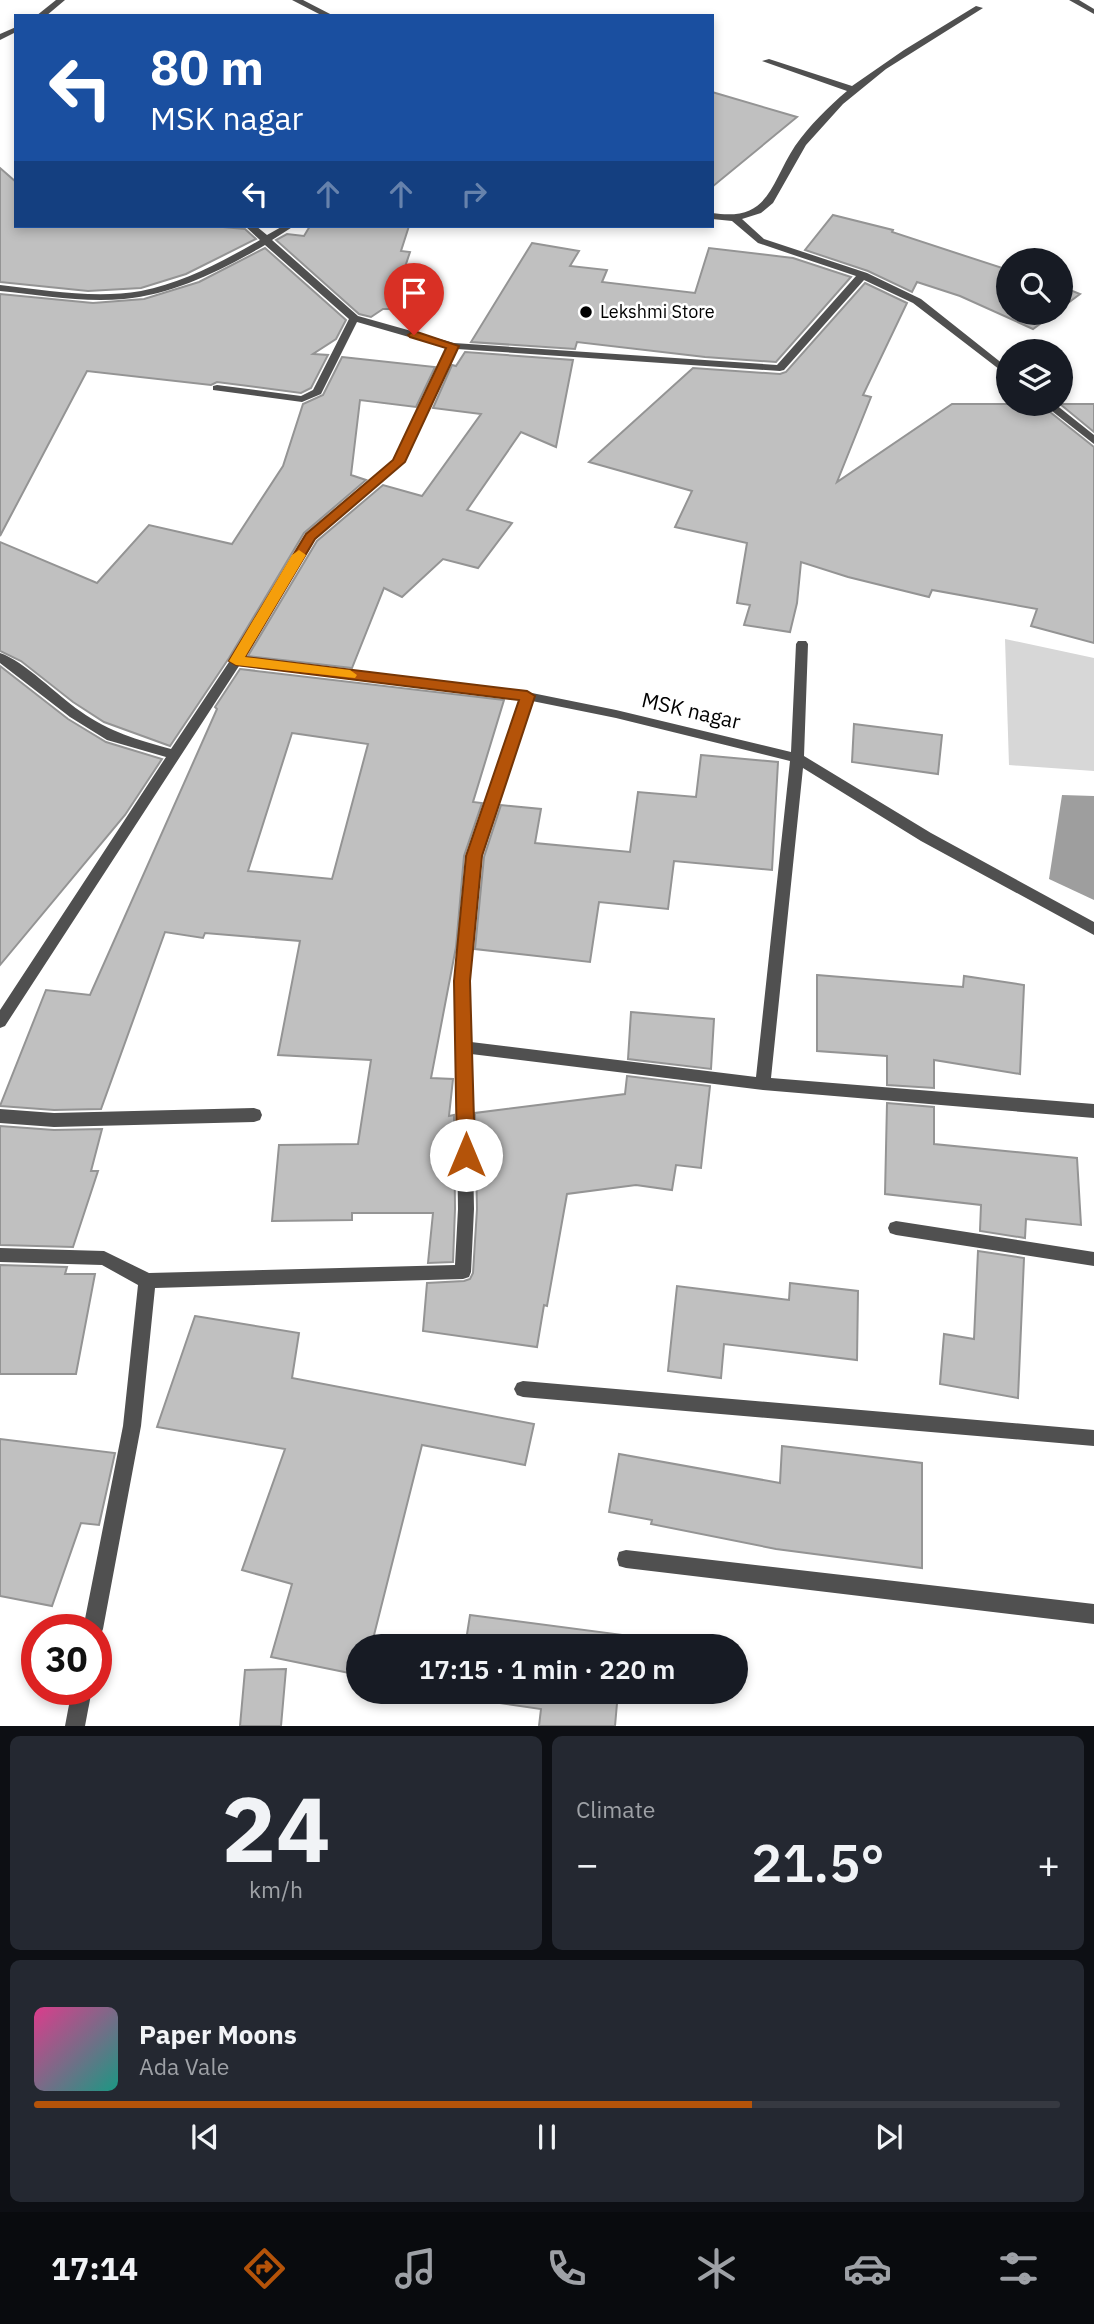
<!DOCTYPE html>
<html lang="en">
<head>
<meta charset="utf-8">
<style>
	body { margin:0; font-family:"IBM Plex Sans",sans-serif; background:#242831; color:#f1f3f6; height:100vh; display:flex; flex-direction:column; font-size:26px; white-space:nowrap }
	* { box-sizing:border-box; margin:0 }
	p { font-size:23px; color:#9ea1a6 }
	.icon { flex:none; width:38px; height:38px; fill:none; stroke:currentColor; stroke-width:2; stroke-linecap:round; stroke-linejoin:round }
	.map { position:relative; height:1726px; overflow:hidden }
	.sheet { display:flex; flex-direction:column; gap:10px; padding:10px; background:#0d0f14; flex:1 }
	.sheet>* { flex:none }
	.top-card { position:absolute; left:14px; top:14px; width:700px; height:214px; border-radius:0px; box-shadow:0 4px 10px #0003; background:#1a4fa0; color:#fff; overflow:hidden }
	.tools { position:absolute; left:996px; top:248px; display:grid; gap:14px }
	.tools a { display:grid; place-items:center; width:77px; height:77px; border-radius:50%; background:#171b24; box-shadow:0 4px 10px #0003; font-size:35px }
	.speed { position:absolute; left:21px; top:1614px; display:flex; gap:14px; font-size:35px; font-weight:700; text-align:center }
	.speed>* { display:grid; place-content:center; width:91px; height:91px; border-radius:50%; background:#171b24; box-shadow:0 4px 10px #0003; line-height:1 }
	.speed .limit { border:10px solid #d22; background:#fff; color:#111 }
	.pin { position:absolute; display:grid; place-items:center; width:60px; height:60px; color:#fff; margin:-72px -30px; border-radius:50% 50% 50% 0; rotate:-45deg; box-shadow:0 0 7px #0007 }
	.pin .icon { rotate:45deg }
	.me { position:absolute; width:77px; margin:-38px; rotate:0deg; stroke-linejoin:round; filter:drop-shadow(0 0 5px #0008) }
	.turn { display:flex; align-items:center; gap:24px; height:147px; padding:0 21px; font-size:32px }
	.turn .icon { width:91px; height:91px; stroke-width:2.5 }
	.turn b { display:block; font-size:49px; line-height:60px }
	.lanes { display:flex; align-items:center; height:66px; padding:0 21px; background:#0003; justify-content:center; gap:35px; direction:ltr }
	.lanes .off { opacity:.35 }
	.big { font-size:52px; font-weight:600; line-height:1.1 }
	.sheet .widget { flex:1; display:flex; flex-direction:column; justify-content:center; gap:10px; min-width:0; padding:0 24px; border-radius:10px; background:#242831 }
	.sheet .dial { align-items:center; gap:0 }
	.dial b { font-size:91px; line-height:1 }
	.song { display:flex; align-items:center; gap:21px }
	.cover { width:84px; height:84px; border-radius:10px; background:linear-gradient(135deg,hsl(330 70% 55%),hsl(170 70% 35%)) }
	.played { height:7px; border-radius:4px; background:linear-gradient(90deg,#b45309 70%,#363941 70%) }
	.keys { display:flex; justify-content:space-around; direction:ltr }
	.heat { display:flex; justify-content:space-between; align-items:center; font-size:38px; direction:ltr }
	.sheet .tiles { flex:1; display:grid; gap:10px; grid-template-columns:1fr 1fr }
	.widget:last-child { grid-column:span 2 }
	.trip { position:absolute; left:346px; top:1634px; width:402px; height:70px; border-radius:35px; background:#171b24; box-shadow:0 4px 10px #0003; font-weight:600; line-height:70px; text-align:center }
	.tab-bar { display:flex; height:112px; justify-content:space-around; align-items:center; background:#090b0e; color:#9ea1a6 }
	.tab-bar .icon { width:49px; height:49px }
	.tab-bar .active { color:#b45309 }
	.tab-bar b { font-size:32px; color:#f1f3f6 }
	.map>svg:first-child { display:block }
	.green { fill:#d7d7d7 }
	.water { fill:#9e9e9e }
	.building { fill:#c0c0c0; stroke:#949494; stroke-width:2; fill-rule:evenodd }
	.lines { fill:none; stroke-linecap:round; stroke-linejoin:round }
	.minor { fill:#505050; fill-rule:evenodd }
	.tertiary { fill:#505050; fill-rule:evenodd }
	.route { fill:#b45309; stroke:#753606; stroke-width:2 }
	.slow { fill:#f59e0b }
	.poi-dot { fill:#000; stroke:#fff; stroke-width:2.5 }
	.labels { text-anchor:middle; stroke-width:5; stroke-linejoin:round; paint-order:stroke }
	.far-poi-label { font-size:18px; fill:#000; stroke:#fff; text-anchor:start }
	.street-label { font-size:21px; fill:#000; stroke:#fff }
</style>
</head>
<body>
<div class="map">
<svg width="1094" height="1726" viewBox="0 0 1094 1726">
	<rect width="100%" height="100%" fill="#fff"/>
	<polygon class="green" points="1005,639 1094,658 1094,771 1009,765"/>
	<polygon class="water" points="1062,795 1094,796 1094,900 1049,879"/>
	<g class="building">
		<polygon points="712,92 797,117 712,187"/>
		<polygon points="0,168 16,182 16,226 212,226 245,229 256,239 186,274 141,288 88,291 0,282"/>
		<polygon points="833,215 893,230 892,232 1002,268 1008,264 1008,313 1055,313 1033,329 960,296 917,282 912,292 868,271 805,250"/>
		<polygon points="310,226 409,226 401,251 410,252 391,309 383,309 371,317 359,314 276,240 287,234 304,236"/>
		<polygon points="532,243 579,251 570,266 607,270 602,282 695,293 709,248 793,258 851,277 776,362 705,357 577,342 575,349 471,342"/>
		<polygon points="265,248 346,320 336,339 313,354 328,355 311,388 301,393 217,382 211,385 87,371 0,536 0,294 93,303 144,299 199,282"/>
		<polygon points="865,283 907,303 863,395 871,397 837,482 952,404 1040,404 1094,447 1094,643 1031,626 1037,609 932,590 929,597 848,577 801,562 797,603 790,632 744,625 750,605 737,603 747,543 675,527 692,491 589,462 693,368 780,374 786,372"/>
		<polygon points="1060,286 1080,294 1060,309"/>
		<polygon points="465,352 573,360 556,447 521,432 467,510 512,523 478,568 443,559 402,597 384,588 352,668 248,656 317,541 383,485 422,496 481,414 433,408 452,365 456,366"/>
		<polygon points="342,357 435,367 416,407 360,400 351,475 366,480 304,533 229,658 170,746 104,722 73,702 21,661 0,651 0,542 97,583 149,525 232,544 283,466 303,404 323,395"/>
		<polygon points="1060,404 1094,404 1094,432"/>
		<polygon points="0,666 68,719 106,742 162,759 125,815 0,965"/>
		<path d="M 240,669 L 504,700 L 473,802 L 482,803 L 464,856 L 456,947 L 431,1078 L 453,1079 L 449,1116 L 454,1115 L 455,1209 L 453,1262 L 428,1263 L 433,1213 L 352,1213 L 352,1220 L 272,1221 L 279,1145 L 358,1144 L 371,1060 L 278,1055 L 300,941 L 205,933 L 203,938 L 165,932 L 101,1109 L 54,1110 L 0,1106 L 46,990 L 90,995 L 217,709 L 215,707 ZM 292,733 L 368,744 L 332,879 L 248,871 Z"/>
		<polygon points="854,724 942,735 938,774 852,762"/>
		<polygon points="701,755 778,762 772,870 674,861 668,909 599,902 590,962 475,949 484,857 501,805 541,809 535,843 630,852 638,792 696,797"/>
		<polygon points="817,975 963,987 964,976 1024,985 1020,1074 934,1060 934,1088 887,1085 887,1056 817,1051"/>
		<polygon points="631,1012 714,1019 711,1069 628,1059"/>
		<polygon points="627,1076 710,1086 701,1168 676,1165 672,1190 636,1185 567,1194 547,1306 544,1305 537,1347 423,1331 427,1283 464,1281 470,1279 473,1273 477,1209 475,1113 625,1094"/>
		<polygon points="887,1103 934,1107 934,1144 1077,1158 1081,1225 1026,1219 1025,1238 980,1231 981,1205 885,1194"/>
		<polygon points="0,1126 54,1130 102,1129 91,1171 98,1171 73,1247 0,1245"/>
		<polygon points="978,1251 1024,1258 1018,1398 940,1384 944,1334 974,1339"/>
		<polygon points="0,1265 67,1267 65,1274 95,1274 76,1374 0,1374"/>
		<polygon points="790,1283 858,1291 857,1360 724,1344 721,1378 668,1371 677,1286 789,1300"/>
		<polygon points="195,1316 299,1333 292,1378 534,1424 525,1465 422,1445 371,1647 359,1647 359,1675 271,1657 292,1584 242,1570 285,1449 157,1427"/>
		<polygon points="0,1439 115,1453 99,1525 81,1523 52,1606 0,1596"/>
		<polygon points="782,1446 922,1463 922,1568 776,1549 651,1524 652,1520 609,1512 619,1454 780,1483"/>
		<polygon points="470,1615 623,1635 622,1647 465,1647"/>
		<polygon points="286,1669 281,1726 240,1726 245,1670"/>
		<polygon points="458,1692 618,1692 615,1726 539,1726 541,1709 458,1697"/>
	</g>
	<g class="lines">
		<g class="minor">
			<polygon points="56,0 65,0 46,16 36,16"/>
			<polygon points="292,0 303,0 334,16 323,16"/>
			<path d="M 976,6 L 983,8 L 886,69 L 843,104 L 806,145 L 773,203 L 761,213 L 742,219 L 764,239 L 867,273 L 921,299 L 1008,368 L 1008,376 L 913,303 L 864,280 L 784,370 L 780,371 L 457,349 L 405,462 L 315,539 L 244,658 L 527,692 L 616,710 L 791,752 L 796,644 L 798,641 L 806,641 L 808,644 L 804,756 L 931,833 L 1094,922 L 1094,935 L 921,841 L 803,768 L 771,1078 L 1094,1104 L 1094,1118 L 763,1090 L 471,1054 L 474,1209 L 471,1272 L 469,1277 L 463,1279 L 155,1288 L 141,1426 L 103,1629 L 100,1636 L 96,1637 L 96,1629 L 83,1629 L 123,1426 L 138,1285 L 102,1265 L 0,1262 L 0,1248 L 104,1251 L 149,1273 L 455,1265 L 458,1209 L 455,981 L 467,856 L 519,699 L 239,666 L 5,1026 L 0,1028 L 0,1010 L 166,757 L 107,740 L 70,717 L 0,663 L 0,653 C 24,661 58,696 80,711 C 111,733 136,739 171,749 L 231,659 L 306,534 L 394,460 L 447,348 L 357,322 L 321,394 L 302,402 L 213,390 L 213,386 L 217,385 L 301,396 L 313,390 L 349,319 L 265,245 C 222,270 175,294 124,299 C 83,303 41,295 0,291 L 0,285 C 46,290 94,299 141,291 C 183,283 223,261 260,240 L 245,226 L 256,226 L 267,235 L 283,226 L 294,226 L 272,240 L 358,316 L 454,343 L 777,365 L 856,276 L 758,243 L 732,221 L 712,219 L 712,213 C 770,222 770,184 795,146 C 810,125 828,107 847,91 L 762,61 L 769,59 L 852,86 L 904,50 ZM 532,701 L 616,718 L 790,761 L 756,1077 L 471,1042 L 469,981 L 481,856 Z"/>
			<polygon points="16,27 16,32 0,40 0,34"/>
			<polygon points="1043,404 1055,404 1094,435 1094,444"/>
			<polygon points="254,1108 260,1110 262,1115 260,1120 254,1122 54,1127 0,1123 0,1109 54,1113"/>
			<polygon points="896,1221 1094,1252 1094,1266 896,1235 890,1233 888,1228 890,1223"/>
			<polygon points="523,1381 1094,1430 1094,1446 523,1397 517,1395 514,1389 517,1383"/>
			<polygon points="626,1550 1094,1604 1094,1624 626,1568 619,1566 617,1559 619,1552"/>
			<polygon points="72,1689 92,1689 85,1726 65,1726"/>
		</g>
		<polygon class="tertiary" points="1069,0 1079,0 1094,9 1094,14"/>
	</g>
	<polygon class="route" points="414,331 459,346 405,462 315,539 245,657 527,691 535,696 482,856 470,981 475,1155 472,1160 466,1163 459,1160 457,1155 454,981 466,856 519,700 236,665 229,661 306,534 393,460 446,348 410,337 408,335"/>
	<polygon class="slow" points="299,550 306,555 245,657 350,670 357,675 355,678 236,665 229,661 292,555"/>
	<circle class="poi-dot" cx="586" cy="312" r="7"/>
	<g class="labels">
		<g class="far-poi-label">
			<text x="600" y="318">Lekshmi Store</text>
		</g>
		<g class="street-label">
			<text transform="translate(691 711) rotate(13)" y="7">MSK nagar</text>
		</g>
	</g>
</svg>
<div class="tools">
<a><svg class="icon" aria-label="search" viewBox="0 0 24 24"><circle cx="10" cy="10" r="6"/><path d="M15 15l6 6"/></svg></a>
<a><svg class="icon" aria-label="layers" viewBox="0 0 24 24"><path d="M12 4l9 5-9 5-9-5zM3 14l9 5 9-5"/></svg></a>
</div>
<div class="speed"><div class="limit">30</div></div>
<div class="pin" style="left:414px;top:335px;background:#d93025"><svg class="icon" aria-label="arrive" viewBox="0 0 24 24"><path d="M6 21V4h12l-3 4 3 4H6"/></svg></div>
<svg class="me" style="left:466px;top:1155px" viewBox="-20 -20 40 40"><circle r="19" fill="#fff"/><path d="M0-13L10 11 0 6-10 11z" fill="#b45309"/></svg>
<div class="trip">17:15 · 1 min · 220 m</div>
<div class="top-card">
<div class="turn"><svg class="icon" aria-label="left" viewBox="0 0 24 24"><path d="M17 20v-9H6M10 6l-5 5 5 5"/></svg><div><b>80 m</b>MSK nagar</div></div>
<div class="lanes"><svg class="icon" aria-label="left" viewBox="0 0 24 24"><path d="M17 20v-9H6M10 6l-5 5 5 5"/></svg><svg class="icon off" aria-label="ahead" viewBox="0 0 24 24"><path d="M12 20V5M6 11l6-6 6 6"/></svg><svg class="icon off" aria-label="ahead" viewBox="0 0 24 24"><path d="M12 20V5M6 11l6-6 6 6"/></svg><svg class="icon off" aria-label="right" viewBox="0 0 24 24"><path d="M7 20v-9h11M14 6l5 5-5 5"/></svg></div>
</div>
</div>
<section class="sheet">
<div class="tiles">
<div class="widget dial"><b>24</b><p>km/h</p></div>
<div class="widget"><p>Climate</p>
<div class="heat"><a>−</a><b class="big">21.5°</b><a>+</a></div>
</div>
<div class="widget">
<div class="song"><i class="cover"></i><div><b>Paper Moons</b><p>Ada Vale</p></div></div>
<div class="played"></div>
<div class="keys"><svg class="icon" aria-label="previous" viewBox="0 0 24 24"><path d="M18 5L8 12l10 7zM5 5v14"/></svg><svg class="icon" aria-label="pause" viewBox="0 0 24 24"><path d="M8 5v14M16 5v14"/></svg><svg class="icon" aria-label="next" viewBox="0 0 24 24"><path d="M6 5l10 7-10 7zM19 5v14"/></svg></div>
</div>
</div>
</section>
<nav class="tab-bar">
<b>17:14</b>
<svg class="icon active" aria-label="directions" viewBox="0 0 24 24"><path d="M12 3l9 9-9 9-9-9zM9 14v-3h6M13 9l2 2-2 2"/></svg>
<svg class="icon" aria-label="music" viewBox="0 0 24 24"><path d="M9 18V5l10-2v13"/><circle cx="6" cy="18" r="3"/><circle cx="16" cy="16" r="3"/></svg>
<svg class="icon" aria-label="phone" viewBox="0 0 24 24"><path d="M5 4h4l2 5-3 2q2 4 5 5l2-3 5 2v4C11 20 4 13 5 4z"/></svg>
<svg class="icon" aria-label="climate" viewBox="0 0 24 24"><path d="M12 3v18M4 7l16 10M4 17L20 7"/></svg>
<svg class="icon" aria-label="car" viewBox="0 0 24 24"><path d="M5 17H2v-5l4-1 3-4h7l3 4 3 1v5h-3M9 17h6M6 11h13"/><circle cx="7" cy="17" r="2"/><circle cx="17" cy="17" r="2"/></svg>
<svg class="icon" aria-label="filters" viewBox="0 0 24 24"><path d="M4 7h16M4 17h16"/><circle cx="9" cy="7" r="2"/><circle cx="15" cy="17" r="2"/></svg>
</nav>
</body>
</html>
